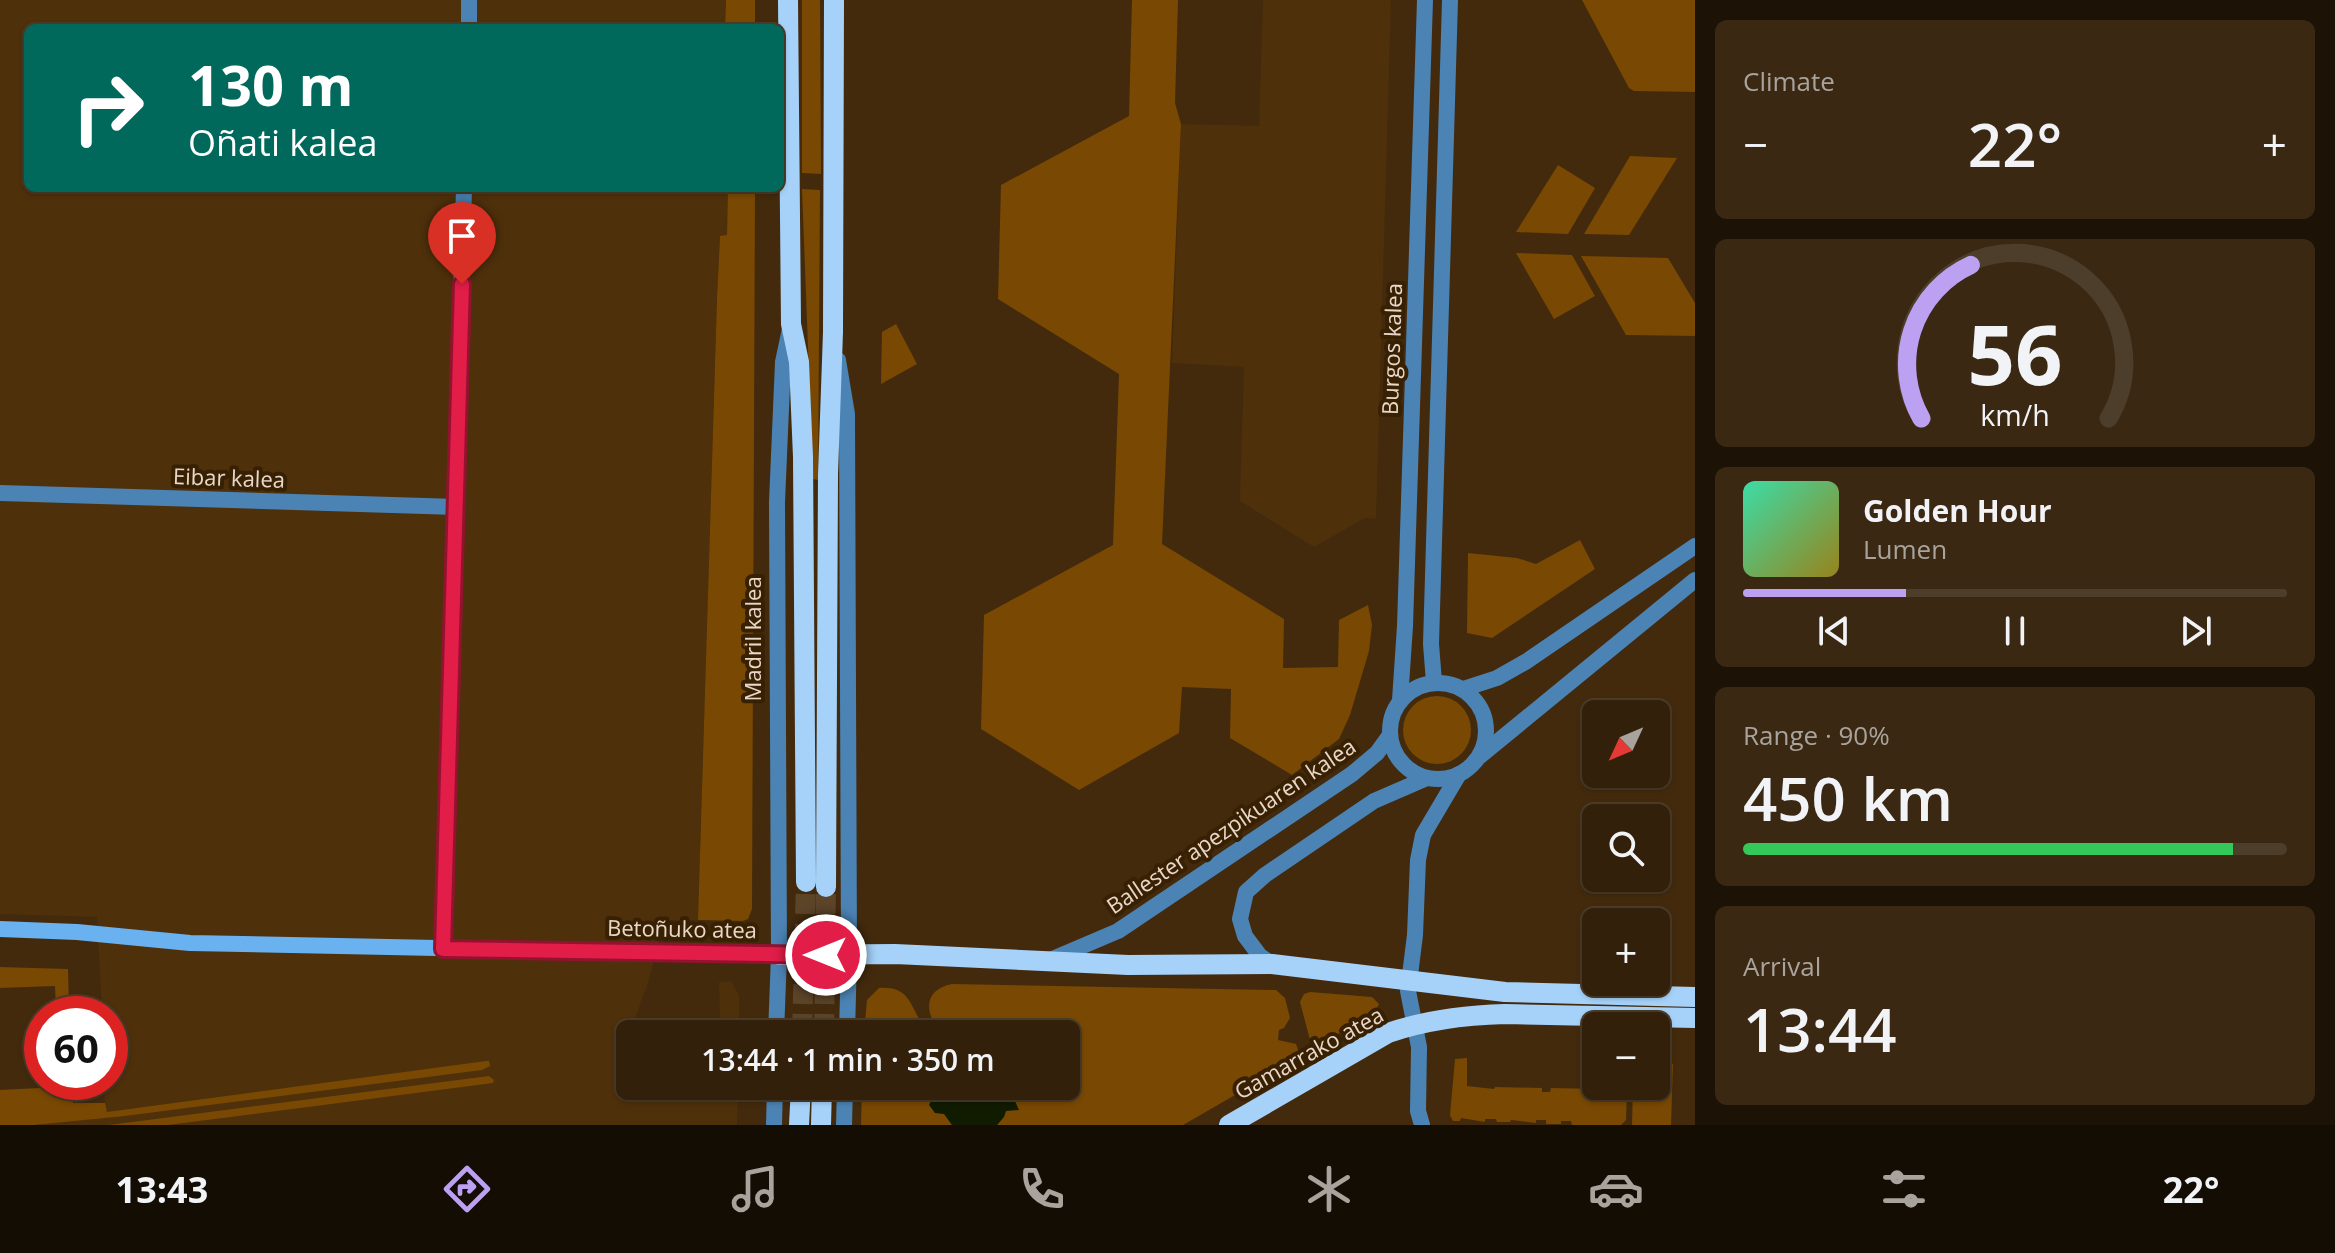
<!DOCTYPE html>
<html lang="en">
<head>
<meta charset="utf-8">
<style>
	body { margin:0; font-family:"Open Sans",sans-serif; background:#3a2813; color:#f1f3f6; height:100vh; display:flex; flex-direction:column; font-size:30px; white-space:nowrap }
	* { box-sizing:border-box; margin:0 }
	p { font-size:26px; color:#a8a39c }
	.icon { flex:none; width:44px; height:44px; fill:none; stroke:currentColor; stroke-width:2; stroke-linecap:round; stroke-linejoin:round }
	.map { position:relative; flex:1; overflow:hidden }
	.panel { display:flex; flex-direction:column; gap:20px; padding:20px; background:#1c1206; width:640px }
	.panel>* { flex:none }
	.guide { position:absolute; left:24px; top:24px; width:760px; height:168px; border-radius:12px; box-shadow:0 2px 6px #0004,0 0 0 2px #4d3e2b; background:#00695c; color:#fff; overflow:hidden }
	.needle { width:52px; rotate:226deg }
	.tools { position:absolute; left:1582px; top:700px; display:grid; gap:16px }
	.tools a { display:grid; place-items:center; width:88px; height:88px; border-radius:12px; background:#32200a; box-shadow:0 2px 6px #0004,0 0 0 2px #4d3e2b; font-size:40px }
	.speed { position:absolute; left:24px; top:996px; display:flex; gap:16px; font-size:40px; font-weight:700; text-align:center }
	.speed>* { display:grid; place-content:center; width:104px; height:104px; border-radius:50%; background:#32200a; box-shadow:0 2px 6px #0004,0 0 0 2px #4d3e2b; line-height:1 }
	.speed .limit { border:12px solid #d22; background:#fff; color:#111 }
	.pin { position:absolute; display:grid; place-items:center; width:68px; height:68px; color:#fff; margin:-82px -34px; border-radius:50% 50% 50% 0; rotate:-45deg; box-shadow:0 0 8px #0007 }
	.pin .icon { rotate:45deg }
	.me { position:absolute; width:88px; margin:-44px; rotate:270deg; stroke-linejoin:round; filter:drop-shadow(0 0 6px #0008) }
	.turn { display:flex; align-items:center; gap:28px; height:168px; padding:0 32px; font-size:36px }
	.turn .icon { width:104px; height:104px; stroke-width:2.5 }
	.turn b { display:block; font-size:56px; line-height:68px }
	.big { font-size:60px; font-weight:600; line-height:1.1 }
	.panel .widget { flex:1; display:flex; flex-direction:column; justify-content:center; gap:12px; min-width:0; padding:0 28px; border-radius:12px; background:#3a2813 }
	.panel .dial { align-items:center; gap:0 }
	.dial svg { height:208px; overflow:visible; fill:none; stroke:#4d3e2b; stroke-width:7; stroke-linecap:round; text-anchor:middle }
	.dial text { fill:#f1f3f6; stroke:none }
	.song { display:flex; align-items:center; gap:24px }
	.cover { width:96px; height:96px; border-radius:12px; background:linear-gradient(135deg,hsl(160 70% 55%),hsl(50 70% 35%)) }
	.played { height:8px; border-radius:4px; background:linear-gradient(90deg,#bca0f2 30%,#4d3e2b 30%) }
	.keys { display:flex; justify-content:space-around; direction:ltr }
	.heat { display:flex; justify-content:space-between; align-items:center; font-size:44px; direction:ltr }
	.charge { height:12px; border-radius:6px; background:linear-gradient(90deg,#34c759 90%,#4d3e2b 0) }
	.trip { position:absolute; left:616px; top:1020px; width:464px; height:80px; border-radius:12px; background:#32200a; box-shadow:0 2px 6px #0004,0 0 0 2px #4d3e2b; font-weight:600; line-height:80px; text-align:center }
	.tab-bar { display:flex; height:128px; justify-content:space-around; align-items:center; background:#140d04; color:#a8a39c }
	.tab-bar .icon { width:56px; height:56px }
	.tab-bar .active { color:#bca0f2 }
	.tab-bar b { font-size:36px; color:#f1f3f6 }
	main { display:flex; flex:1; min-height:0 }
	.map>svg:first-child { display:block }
	.built { fill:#4e300b }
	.green { fill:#794803 }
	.water { fill:#101b00 }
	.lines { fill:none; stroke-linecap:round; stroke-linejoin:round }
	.primary-tunnel { stroke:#5c4429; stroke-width:20; stroke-dasharray:20 10; stroke-linecap:butt }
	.street { stroke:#4b83b4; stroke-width:16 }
	.secondary { stroke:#6ab1ef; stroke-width:16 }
	.primary { stroke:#a6d2f9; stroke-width:20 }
	.route-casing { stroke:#92132f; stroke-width:20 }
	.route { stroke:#e11d48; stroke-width:14 }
	.labels { text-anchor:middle; stroke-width:8; stroke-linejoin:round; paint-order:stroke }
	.street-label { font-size:22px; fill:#e9d8c9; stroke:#382003 }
</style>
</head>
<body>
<main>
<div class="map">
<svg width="1695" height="1125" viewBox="0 0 1695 1125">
	<rect width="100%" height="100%" fill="#432a0d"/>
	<g class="built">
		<polygon points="0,0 726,0 725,28 28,28 28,188 728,188 727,236 720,236 717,299 698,920 664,920 648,983 624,1047 630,1047 630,1086 738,1086 737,1125 34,1125 105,1117 104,1082 110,1082 110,1014 102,1014 97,917 0,914"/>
		<polygon points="1263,0 1391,0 1376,519 1365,518 1314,547 1240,501 1244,367 1172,363 1181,124 1259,126"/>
		<polygon points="731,981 739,995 739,1034 703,1034 720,1017 719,982"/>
	</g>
	<g class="green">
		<polygon points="726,0 755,0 755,28 725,28"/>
		<polygon points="802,0 820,0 821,174 802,173"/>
		<polygon points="1132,0 1178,0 1175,103 1181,124 1162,544 1284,619 1283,668 1338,667 1339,620 1368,605 1372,625 1369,651 1350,715 1339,739 1292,775 1230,738 1231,689 1182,687 1179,733 1079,790 981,729 984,615 1113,545 1119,374 998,299 1001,185 1129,116"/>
		<polygon points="1582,0 1695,0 1695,92 1634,91 1629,88"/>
		<polygon points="1630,156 1677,158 1629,235 1584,234"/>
		<polygon points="1558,165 1595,188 1568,234 1516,232"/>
		<polygon points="728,188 755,188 752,909 748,919 743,921 698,920 717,299 720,236 727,235"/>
		<polygon points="802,189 820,190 818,480 813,479"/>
		<polygon points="1516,253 1572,255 1595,296 1554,319"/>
		<polygon points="1581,256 1668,258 1695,303 1695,336 1626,335"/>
		<polygon points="896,324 917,364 881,384 882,332"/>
		<polygon points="1580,540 1595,569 1492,638 1467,633 1468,553 1517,558 1536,564"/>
		<circle cx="1437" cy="730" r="34"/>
		<polygon points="0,967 68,969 69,1009 56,1010 55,986 0,988"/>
		<path d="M 952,984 L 1276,990 L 1285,998 L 1290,1018 L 1284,1028 L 1279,1030 L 1278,1040 L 1296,1044 L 1299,1053 L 1294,1061 L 1183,1125 L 861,1125 L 862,1086 L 1066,1086 L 1066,1034 L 864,1034 L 867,1000 L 879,988 C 908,986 909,1002 922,1024 L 932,1019 C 924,1000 933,988 952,984 Z"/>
		<polygon points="1310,992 1372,997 1379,1004 1374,1014 1318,1045 1310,1040 1300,1002 1304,994"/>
		<polygon points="1467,1058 1467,1086 1494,1089 1495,1087 1542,1088 1542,1092 1550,1092 1551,1088 1599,1089 1599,1092 1627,1090 1626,1120 1621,1125 1572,1125 1571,1121 1561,1121 1561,1124 1546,1124 1546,1120 1536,1120 1536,1123 1511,1120 1510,1122 1497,1122 1496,1119 1485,1119 1485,1122 1461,1118 1460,1121 1453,1121 1450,1115 1455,1059"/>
		<polygon points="486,1061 489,1061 490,1066 482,1070 125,1116 34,1125 0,1125 0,1090 59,1087 60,1082 72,1082 73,1103 105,1103 107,1112"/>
		<polygon points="1665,1064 1673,1064 1671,1125 1632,1125 1633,1086 1656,1086 1656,1070 1664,1070"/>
		<polygon points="489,1076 494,1080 493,1083 168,1125 109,1125"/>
	</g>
	<polygon class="water" points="942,1086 996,1086 1000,1096 1014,1099 1019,1110 1006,1111 1004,1117 997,1125 952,1125 944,1114 935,1113 929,1105 933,1096 939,1094"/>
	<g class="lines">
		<g class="primary-tunnel">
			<polyline points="802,1034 806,882"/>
			<polyline points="824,1034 826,887"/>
		</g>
		<g class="street">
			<polyline points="469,28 469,0"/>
			<polyline points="838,360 847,414 849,955 847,1034"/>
			<polyline points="0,493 457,507"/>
			<polyline points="1434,682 1431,644 1450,0"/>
			<circle cx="1438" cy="731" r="48"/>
			<polyline points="1463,689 1497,678 1527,661 1695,546"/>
			<polyline points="1400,700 1405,626 1425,0"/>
			<polyline points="1480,756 1695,580"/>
			<polyline points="443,949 464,188"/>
			<polyline points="1050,960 1118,931 1352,774 1377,753 1390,735"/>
			<polyline points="1272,964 1260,956 1245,936 1240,919 1246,892 1265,875 1374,801 1427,778"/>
			<polyline points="776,1034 779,955 777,502 783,362 790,329"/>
			<polyline points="774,1125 775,1086"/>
			<polyline points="844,1125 845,1086"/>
			<polyline points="1422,1125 1418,1111 1419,1047 1408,991 1415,935 1418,860 1423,835 1459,774"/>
		</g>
		<polyline class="secondary" points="0,929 77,932 190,943 779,955"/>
		<g class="primary">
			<polyline points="788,0 791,324 799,362 803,457 806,882"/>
			<polyline points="826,887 828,474 833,332 834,0"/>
			<polyline points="779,955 895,954 1128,965 1272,964 1505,992 1695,997"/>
			<polyline points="799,1125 801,1086"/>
			<polyline points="821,1125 822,1086"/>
			<path d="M 1229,1125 L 1388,1033 C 1426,1020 1465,1015 1505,1014 L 1695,1018"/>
		</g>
	</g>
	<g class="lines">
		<defs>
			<polyline id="route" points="462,284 443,949 826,955"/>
		</defs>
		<use href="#route" class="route-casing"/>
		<use href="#route" class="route"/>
	</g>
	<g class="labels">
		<g class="street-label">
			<text transform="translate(1392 349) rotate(-88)" y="8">Burgos kalea</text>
			<text transform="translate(229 478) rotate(2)" y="8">Eibar kalea</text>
			<text transform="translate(753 639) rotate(-90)" y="8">Madril kalea</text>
			<text transform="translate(1231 826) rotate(-34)" y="8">Ballester apezpikuaren kalea</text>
			<text transform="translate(682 929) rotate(1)" y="8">Betoñuko atea</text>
			<text transform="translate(1309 1053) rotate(-29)" y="8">Gamarrako atea</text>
		</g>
	</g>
</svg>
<div class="tools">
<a><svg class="needle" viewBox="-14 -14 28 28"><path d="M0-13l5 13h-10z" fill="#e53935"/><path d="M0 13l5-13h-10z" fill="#a8a39c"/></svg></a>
<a><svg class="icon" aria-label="search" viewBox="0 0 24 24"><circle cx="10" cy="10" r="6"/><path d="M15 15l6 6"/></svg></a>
<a>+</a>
<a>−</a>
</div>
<div class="speed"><div class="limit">60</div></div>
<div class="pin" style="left:462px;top:284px;background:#d93025"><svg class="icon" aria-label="arrive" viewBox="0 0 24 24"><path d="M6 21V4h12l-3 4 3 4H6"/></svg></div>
<svg class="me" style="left:826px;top:955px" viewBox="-20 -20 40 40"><circle r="17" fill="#e11d48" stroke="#fff" stroke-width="3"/><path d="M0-11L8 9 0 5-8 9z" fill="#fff"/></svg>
<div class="trip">13:44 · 1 min · 350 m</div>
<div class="guide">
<div class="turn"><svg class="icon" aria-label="right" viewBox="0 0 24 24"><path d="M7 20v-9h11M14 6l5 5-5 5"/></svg><div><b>130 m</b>Oñati kalea</div></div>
</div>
</div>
<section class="panel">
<div class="widget"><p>Climate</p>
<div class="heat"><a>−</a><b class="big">22°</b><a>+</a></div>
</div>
<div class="widget dial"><svg viewBox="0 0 100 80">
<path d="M14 69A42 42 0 1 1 86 69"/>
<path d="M14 69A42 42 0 0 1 33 10" stroke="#bca0f2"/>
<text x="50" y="56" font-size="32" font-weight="700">56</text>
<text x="50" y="72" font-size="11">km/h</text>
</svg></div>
<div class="widget">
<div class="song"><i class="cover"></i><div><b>Golden Hour</b><p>Lumen</p></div></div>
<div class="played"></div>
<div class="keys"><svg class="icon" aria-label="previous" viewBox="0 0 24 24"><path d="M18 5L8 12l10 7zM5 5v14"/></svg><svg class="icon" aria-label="pause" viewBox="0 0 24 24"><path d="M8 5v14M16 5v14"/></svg><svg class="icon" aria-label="next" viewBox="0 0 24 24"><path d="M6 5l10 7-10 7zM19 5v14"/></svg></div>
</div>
<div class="widget"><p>Range · 90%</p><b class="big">450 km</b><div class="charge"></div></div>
<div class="widget"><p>Arrival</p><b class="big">13:44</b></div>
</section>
</main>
<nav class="tab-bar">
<b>13:43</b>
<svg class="icon active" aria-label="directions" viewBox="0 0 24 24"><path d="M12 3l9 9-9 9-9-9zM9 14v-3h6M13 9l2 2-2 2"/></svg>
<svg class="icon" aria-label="music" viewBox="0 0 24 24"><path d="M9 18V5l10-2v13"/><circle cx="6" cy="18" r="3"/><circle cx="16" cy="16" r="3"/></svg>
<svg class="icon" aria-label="phone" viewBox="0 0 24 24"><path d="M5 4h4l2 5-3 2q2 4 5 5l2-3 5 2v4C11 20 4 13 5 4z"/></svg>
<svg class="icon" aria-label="climate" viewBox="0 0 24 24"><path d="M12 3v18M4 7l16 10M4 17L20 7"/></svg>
<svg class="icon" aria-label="car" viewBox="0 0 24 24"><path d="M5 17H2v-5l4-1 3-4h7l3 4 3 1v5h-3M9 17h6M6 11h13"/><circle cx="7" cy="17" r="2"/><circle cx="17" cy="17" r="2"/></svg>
<svg class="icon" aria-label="filters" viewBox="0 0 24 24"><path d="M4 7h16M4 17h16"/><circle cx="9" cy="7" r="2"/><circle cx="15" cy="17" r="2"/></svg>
<b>22°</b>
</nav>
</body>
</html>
